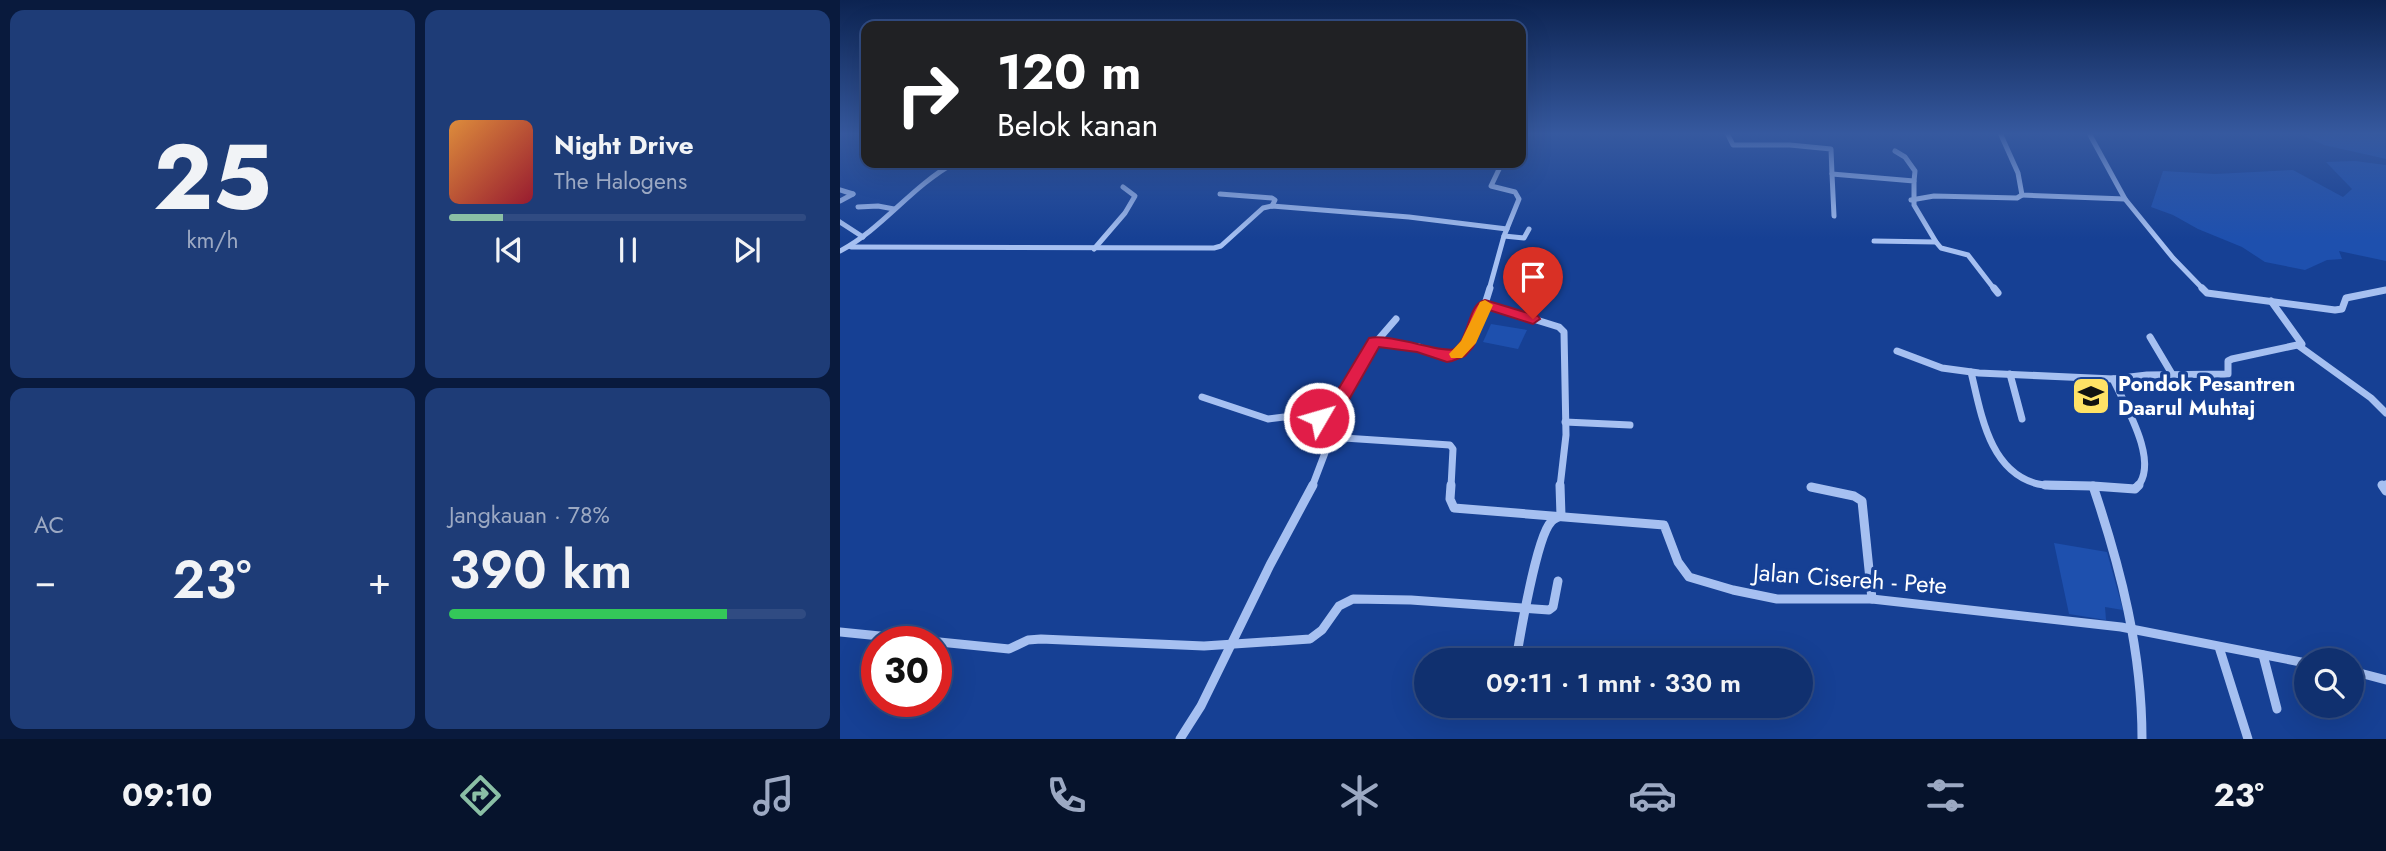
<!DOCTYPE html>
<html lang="id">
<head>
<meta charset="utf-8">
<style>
	body { margin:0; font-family:Jost,sans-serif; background:#1e3c77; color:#f1f3f6; height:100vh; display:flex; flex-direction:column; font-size:26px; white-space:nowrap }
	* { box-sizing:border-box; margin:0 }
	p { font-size:23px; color:#9ca9c3 }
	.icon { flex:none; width:38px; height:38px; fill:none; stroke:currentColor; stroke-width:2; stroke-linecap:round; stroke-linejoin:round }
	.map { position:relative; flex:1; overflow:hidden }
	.details { display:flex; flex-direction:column; gap:10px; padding:10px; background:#091a3d; width:840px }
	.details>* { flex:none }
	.hud { position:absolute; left:21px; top:21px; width:665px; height:147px; border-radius:14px; box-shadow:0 7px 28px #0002,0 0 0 2px #304b82; background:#202124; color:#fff; overflow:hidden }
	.buttons { position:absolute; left:1454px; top:648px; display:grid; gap:14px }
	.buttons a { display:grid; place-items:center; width:70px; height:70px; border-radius:50%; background:#10306f; box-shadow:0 7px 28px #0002,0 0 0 2px #304b82; font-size:35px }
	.speed { position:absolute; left:21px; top:626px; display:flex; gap:14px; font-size:35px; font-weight:700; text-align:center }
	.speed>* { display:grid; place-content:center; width:91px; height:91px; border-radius:50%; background:#10306f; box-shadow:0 7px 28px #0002,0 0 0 2px #304b82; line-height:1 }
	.speed .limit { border:10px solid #d22; background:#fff; color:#111 }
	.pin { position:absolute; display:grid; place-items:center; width:60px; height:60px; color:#fff; margin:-72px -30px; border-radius:50% 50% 50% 0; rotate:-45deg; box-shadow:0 0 7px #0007 }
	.pin .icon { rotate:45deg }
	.me { position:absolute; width:77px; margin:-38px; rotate:52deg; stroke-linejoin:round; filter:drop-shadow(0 0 5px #0008) }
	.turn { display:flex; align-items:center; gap:24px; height:147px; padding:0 21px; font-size:32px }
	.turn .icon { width:91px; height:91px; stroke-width:2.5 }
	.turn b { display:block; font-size:49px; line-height:60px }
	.big { font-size:52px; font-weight:600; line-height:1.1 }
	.details .widget { flex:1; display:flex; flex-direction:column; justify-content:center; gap:10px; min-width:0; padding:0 24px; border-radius:14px; background:#1e3c77 }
	.details .dial { align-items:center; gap:0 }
	.dial b { font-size:91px; line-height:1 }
	.song { display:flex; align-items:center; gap:21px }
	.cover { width:84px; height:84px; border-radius:10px; background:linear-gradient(135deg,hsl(30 70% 55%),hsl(350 70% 35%)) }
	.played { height:7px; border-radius:4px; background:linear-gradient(90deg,#8abfa5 15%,#304b82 15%) }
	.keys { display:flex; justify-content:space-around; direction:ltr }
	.heat { display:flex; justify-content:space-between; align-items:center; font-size:38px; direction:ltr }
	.charge { height:10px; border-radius:5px; background:linear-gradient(90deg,#34c759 78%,#304b82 0) }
	.details .tiles { flex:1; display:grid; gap:10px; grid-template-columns:repeat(2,1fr) }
	.trip { position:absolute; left:574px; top:648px; width:399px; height:70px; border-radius:35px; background:#10306f; box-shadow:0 7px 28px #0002,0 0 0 2px #304b82; font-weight:600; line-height:70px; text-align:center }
	.tab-bar { display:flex; height:112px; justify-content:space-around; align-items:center; background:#06132c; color:#9ca9c3 }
	.tab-bar .icon { width:49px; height:49px }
	.tab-bar .active { color:#8abfa5 }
	.tab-bar b { font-size:32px; color:#f1f3f6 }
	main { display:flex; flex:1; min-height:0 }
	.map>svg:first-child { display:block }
	.green { fill:#1e50ae }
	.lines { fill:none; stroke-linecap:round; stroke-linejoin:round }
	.minor-far2 { stroke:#a6c0f1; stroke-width:5 }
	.minor-far1 { stroke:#a6c0f1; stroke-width:7 }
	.minor { stroke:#a6c0f1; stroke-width:9 }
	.route { fill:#e11d48; stroke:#92132f; stroke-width:2 }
	.slow { fill:#f59e0b }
	.labels { text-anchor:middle; stroke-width:7; stroke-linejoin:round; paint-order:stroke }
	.poi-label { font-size:21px; font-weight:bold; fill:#fff; stroke:#164094; text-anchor:start }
	.near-street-label { font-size:24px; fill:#fff; stroke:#164094 }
</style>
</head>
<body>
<main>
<section class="details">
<div class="tiles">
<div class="widget dial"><b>25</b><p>km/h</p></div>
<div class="widget">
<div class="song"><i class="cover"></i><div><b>Night Drive</b><p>The Halogens</p></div></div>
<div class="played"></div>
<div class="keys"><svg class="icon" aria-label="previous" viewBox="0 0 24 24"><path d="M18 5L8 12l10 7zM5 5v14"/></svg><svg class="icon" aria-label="pause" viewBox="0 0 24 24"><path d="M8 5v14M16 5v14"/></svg><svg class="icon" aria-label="next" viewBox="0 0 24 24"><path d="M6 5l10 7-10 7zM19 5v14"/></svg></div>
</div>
<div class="widget"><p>AC</p>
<div class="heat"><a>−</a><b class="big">23°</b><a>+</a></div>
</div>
<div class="widget"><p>Jangkauan · 78%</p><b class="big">390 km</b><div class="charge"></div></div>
</div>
</section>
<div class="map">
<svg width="1546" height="739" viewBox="0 0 1546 739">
	<rect width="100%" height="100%" fill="#164094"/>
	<g class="green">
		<polygon points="1462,135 1545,136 1546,159 1484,145"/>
		<polygon points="1515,161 1546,165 1546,261 1499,251 1502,259 1487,260 1465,270 1425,262 1402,247 1358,229 1333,215 1311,207 1323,171 1375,174 1453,170 1503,197 1512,189 1486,162"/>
		<polygon points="651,324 687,330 678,349 643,342"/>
		<polygon points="1214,543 1267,552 1283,610 1265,607 1266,620 1229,614"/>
	</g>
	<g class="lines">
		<g class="minor-far2">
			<polyline points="888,135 893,145 950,145 991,149 992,174 1074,181 1074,205 1096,242 1101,248 1128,255 1155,290"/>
			<polyline points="1161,135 1178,173 1182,195 1285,199 1333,258 1364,290"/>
			<polyline points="1250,135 1285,199"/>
			<polyline points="1055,151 1065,157 1075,171 1074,181"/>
			<polyline points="992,174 994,216"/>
			<polyline points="0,190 13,194"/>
			<polyline points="380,194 432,198 435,200 432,206"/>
			<polyline points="1071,200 1094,196 1177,198 1182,195"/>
			<polyline points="0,201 13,194"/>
			<polyline points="18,207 38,206 54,209"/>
			<polyline points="0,222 23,237"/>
			<polyline points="664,236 684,238 689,229"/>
			<polyline points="1034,241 1096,242"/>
			<polyline points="11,247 374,248 381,246 423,208 432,206 569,217 667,229"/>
			<polyline points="254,249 285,213 295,196 283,187"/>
			<path d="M 0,251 C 42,229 71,187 114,163"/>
			<polyline points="649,290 664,236 679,199 675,192 651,186 662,163"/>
		</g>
		<g class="minor-far1">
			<polyline points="650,288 645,304 719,327 724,332 726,435 720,487"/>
			<polyline points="1154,288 1158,293"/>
			<polyline points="1362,288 1367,293 1495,310 1502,309 1506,298 1546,290"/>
			<polyline points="1310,337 1332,374"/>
			<polyline points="535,342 579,347 601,356 614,355 628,343 645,304"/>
			<polyline points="1459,346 1531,398 1546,413"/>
			<polyline points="1057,351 1102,368 1139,373 1273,379 1307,375 1388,374 1388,361 1392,359 1462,344 1431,301"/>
			<path d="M 1131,372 C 1141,413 1149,472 1198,484 C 1216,488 1235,486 1253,486"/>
			<polyline points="1170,374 1182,419"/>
			<path d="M 1273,379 C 1285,405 1320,462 1297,487"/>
			<polyline points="362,397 428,419 452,416 486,419 489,437 610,445 613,449 611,487"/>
			<polyline points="488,422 524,356 556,319"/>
			<polyline points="725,422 790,425"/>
			<polyline points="472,487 491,437"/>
			<polyline points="1253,487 1263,487"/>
			<polyline points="1543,487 1546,484"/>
		</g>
		<g class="minor">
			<polyline points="611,485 610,499 614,508 824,525 838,562 849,577 893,590 937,599 1032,599 1281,627 1466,663"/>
			<polyline points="720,485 721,516"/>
			<polyline points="1205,485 1253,486"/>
			<path d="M 1299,485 L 1295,489 L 1253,486 C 1281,569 1302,651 1302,739"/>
			<polyline points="1542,485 1546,491"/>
			<polyline points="971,487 1014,496 1022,501 1032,599"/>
			<polyline points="0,632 169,649 188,640 201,639 364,646 470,639 482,630 499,606 513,599 571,600 709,610 713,607 718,581"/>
			<polyline points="1379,647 1408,739"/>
			<polyline points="1423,655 1437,709"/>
			<path d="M 676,660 C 680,636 697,536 711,522 C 713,519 717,518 720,516"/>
			<polyline points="1512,671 1546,680"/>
			<polyline points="340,739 361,706 430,565 473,485"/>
		</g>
	</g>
	<linearGradient id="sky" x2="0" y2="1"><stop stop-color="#0c2351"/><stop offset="0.56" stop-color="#36599f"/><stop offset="1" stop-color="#36599f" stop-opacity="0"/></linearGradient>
	<rect width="1546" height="239" fill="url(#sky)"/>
	<path class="route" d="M 645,300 L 698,316 L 700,319 L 693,324 L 649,310 L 633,347 L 625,356 L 612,361 L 607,362 L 577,352 L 539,347 L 494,426 C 485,429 475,426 471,418 L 473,413 L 484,413 L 529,338 C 549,333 605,354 614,349 C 630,339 627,304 645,300 Z"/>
	<polygon class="slow" points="645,300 653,305 636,343 622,358 611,358 609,354 621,341 640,302"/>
	<defs>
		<symbol id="school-square" viewBox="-11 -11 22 22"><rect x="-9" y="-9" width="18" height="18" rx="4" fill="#ffe266" stroke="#164094"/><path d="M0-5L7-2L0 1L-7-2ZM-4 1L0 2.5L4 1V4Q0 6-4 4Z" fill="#111"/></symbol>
	</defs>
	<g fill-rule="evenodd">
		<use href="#school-square" x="1229" y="374" width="44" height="44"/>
	</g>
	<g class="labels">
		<g class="poi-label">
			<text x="1278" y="391">Pondok Pesantren<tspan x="1278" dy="24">Daarul Muhtaj</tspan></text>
		</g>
		<g class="near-street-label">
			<text transform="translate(1010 579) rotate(4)" y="8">Jalan Cisereh - Pete</text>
		</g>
	</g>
</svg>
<div class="buttons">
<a><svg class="icon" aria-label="search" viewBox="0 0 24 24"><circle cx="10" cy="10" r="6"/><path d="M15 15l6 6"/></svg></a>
</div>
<div class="speed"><div class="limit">30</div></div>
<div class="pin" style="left:693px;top:319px;background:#d93025"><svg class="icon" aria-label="arrive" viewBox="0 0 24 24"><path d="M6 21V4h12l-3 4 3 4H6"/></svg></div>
<svg class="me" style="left:479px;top:418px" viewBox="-20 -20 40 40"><circle r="17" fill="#e11d48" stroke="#fff" stroke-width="3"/><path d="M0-11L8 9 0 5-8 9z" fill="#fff"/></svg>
<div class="trip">09:11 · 1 mnt · 330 m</div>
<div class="hud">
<div class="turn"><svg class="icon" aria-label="right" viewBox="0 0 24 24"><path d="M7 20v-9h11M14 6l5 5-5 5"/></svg><div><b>120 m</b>Belok kanan</div></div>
</div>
</div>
</main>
<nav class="tab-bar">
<b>09:10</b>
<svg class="icon active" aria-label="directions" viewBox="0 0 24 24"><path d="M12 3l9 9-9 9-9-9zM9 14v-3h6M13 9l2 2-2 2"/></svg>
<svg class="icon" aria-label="music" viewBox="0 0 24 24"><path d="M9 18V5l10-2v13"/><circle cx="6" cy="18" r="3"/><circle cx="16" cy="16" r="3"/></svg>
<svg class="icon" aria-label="phone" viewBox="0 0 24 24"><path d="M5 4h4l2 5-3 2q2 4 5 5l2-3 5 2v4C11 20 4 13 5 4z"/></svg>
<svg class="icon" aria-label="climate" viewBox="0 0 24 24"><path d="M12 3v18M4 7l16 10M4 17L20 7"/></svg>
<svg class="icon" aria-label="car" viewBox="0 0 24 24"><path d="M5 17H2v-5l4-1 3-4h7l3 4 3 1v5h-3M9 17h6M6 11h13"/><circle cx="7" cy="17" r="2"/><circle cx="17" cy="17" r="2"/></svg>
<svg class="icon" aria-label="filters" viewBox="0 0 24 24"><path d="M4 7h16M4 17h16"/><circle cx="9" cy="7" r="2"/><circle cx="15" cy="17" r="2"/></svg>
<b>23°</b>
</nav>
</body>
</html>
